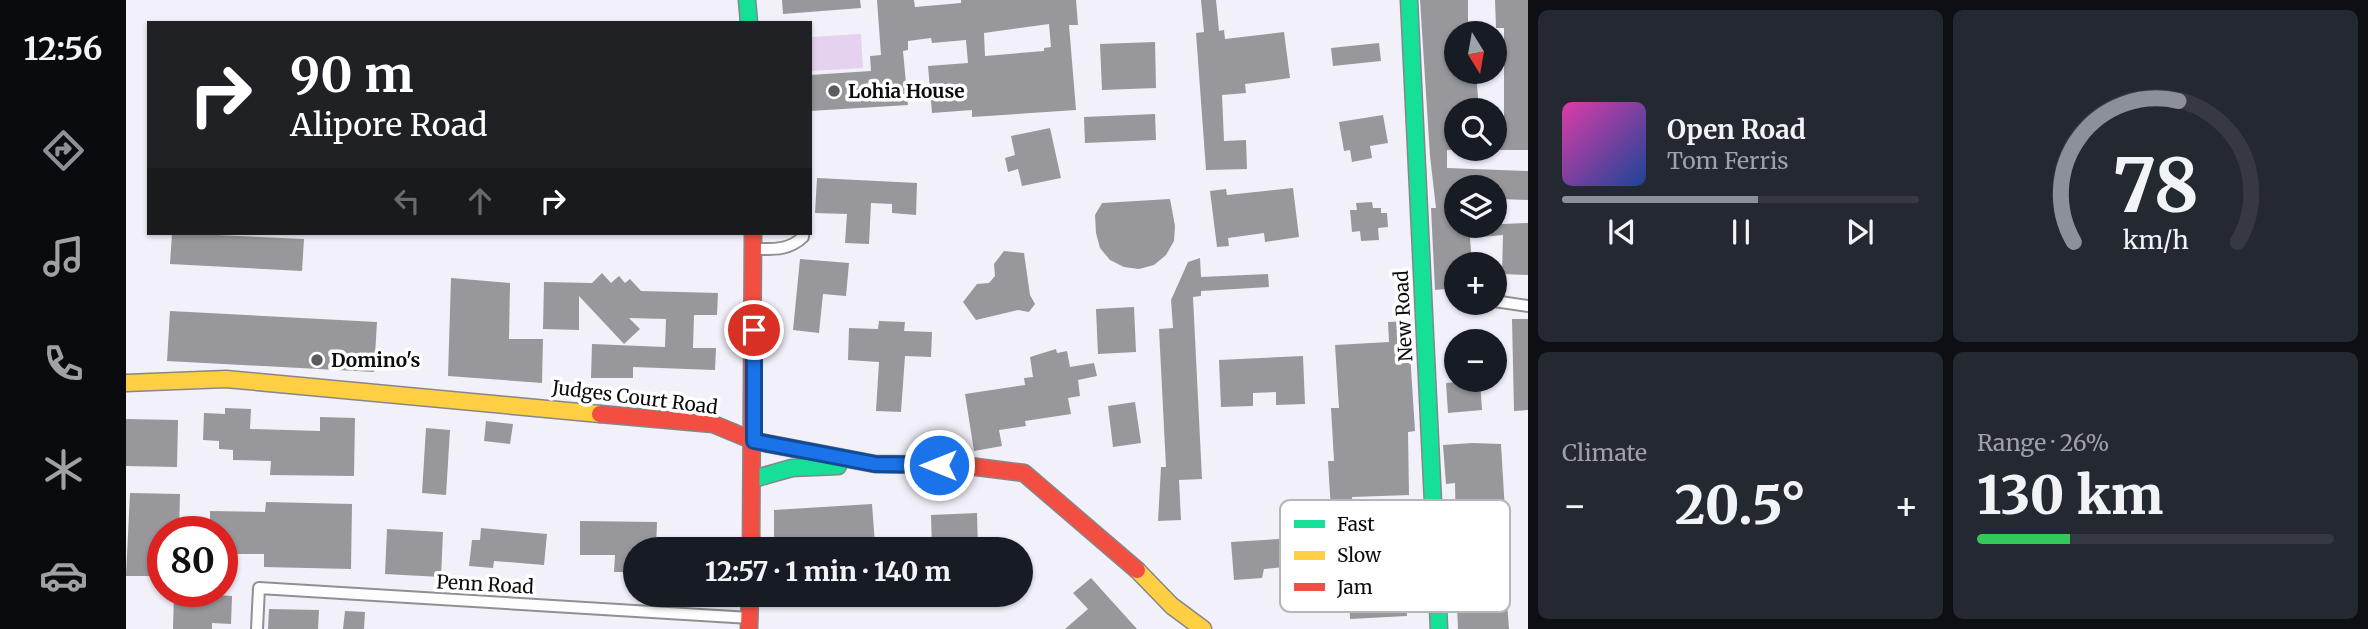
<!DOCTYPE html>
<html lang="en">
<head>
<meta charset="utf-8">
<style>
	body { margin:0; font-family:Merriweather,serif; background:#242831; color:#f1f3f6; height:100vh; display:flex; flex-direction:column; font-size:26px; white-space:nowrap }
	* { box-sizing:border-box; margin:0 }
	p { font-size:23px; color:#9ea1a6 }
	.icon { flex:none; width:38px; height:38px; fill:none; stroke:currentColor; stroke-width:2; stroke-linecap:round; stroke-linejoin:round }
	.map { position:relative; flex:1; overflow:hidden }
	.side { display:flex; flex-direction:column; gap:10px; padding:10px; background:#0d0f14; width:840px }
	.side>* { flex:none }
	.guide { position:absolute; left:21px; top:21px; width:665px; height:214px; border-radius:0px; box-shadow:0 2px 5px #0004; background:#202124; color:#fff; overflow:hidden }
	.needle { width:46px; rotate:169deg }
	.fabs { position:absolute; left:1318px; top:21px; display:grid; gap:14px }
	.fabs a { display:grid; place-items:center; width:63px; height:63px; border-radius:50%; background:#171b24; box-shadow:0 2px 5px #0004; font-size:35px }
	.speed { position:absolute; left:21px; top:516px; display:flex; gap:14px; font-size:35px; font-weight:700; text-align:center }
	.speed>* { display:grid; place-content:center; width:91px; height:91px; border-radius:50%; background:#171b24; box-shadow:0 2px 5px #0004; line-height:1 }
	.speed .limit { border:10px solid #d22; background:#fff; color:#111 }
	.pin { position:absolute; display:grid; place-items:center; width:60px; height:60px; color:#fff; margin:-30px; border:4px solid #fff; border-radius:50%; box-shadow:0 2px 7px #0007 }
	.me { position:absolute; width:77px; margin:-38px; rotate:270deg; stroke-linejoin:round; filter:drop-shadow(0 0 5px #0008) }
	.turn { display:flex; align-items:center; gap:24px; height:147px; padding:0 28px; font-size:32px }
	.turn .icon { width:91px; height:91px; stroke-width:2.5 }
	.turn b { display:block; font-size:49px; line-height:60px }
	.lanes { display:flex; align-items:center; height:66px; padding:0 28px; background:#0003; justify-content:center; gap:35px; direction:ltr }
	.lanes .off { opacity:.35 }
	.big { font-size:52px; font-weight:800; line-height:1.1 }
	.side .widget { flex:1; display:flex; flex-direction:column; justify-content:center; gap:10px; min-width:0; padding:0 24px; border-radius:10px; background:#242831 }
	.side .dial { align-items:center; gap:0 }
	.dial svg { height:182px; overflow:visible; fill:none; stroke:#363941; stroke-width:7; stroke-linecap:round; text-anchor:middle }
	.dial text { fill:#f1f3f6; stroke:none }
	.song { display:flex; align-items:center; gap:21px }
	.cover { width:84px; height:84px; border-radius:10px; background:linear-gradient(135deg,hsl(320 70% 55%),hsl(220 70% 35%)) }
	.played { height:7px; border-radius:4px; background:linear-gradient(90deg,#8c9099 55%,#363941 55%) }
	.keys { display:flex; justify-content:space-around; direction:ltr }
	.heat { display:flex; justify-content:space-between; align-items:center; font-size:38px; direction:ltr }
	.charge { height:10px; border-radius:5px; background:linear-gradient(90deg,#34c759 26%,#363941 0) }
	.side .tiles { flex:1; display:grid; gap:10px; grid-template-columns:repeat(2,1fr) }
	.trip { position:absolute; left:497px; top:537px; width:410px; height:70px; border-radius:35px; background:#171b24; box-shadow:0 2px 5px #0004; font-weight:800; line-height:70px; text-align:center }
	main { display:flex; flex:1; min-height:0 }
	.tab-bar { display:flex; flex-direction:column; width:126px; justify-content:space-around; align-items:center; background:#090b0e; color:#9ea1a6 }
	.tab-bar .icon { width:49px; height:49px }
	.tab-bar .current { color:#8c9099 }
	.tab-bar b { font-size:32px; color:#f1f3f6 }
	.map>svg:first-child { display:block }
	.green { fill:#e5d2ef }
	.building { fill:#97979c; fill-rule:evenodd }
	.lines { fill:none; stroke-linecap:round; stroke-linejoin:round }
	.street-casing { stroke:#908f93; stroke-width:14 }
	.fast-casing { stroke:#86868a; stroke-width:19 }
	.slow-casing { stroke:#86868a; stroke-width:19 }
	.jam-casing { stroke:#86868a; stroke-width:19 }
	.street { stroke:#fdfdfe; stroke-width:10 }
	.fast { stroke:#16e098; stroke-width:16 }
	.slow { stroke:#ffcf43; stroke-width:16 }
	.jam { stroke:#f24e42; stroke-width:16 }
	.route-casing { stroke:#114b97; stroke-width:18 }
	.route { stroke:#1a73e8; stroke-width:12 }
	.poi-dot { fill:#5c5c5f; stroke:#fff; stroke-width:2.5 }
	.labels { text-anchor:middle; stroke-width:7; stroke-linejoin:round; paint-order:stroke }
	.poi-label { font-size:19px; font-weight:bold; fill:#0c0c0c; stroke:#fff; text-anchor:start }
	.street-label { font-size:19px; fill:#0c0c0c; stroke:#fff }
	.key { fill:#fff; stroke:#b6b6b6; stroke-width:2 }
	.key-label { font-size:19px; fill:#0c0c0c }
</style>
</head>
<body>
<main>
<nav class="tab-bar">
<b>12:56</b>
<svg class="icon current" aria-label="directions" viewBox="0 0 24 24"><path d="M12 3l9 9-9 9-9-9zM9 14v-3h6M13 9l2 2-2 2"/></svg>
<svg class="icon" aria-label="music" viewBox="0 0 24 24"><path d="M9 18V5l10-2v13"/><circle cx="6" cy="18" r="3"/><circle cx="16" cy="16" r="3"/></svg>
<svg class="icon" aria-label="phone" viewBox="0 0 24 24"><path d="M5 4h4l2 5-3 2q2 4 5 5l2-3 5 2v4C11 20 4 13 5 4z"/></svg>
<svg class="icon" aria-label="climate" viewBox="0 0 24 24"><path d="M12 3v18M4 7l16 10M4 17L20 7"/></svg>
<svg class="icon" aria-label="car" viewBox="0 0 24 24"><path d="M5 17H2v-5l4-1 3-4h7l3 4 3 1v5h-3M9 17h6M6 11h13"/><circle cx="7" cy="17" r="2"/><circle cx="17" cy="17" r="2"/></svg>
</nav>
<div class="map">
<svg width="1402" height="629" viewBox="0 0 1402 629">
	<rect width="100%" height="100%" fill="#f2f1fa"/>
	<polygon class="green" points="735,34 737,68 684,71 684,37"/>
	<g class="building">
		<polygon points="656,0 734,0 735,8 657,14"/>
		<path d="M 751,0 L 788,0 L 789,7 L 835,3 L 835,0 L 950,0 L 952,25 L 943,25 L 950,110 L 846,117 L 846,110 L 806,113 L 802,66 L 842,63 L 840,40 L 806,43 L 805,38 L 782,41 L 782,50 L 777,51 L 782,105 L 684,111 L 684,75 L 745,71 L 744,56 L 755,55 ZM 923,24 L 925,47 L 918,48 L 918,51 L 859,56 L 858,33 Z"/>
		<polygon points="1075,0 1090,0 1093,31 1098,30 1099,39 1158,32 1164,78 1119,84 1120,93 1096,95 1098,141 1120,140 1121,169 1080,170 1070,33 1078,32"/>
		<polygon points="1294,0 1342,0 1342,33 1330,33 1330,72 1350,72 1353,110 1330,110 1330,150 1321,150 1321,168 1402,171 1402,200 1375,199 1375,187 1330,187 1330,226 1402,223 1402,275 1376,274 1377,235 1344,238 1346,264 1330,264 1330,288 1309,290 1305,208 1310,208 1304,156"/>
		<polygon points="1369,0 1402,0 1402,150 1372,150 1372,129 1374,129 1374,121 1378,121 1378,28 1370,28"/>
		<polygon points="1029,42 1030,88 976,90 974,44"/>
		<polygon points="1253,43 1255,61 1207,66 1205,48"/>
		<polygon points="1029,114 1030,140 959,143 958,117"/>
		<polygon points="1257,115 1262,143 1244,146 1246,158 1226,162 1224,150 1218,151 1213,122"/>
		<polygon points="924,128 935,178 896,186 892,169 882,172 879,158 889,155 885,136"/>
		<polygon points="691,178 791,183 790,215 766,213 766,204 745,203 743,244 719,243 721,214 689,213"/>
		<polygon points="1167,188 1173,237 1139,242 1138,233 1102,238 1103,246 1091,247 1084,191 1100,189 1101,195"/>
		<polygon points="1044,199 1049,226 1048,241 1040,255 1028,265 1013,269 998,267 984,260 974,248 970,233 969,215 976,203"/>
		<polygon points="1246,202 1247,208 1255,208 1255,213 1261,213 1262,227 1252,228 1253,240 1235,241 1234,231 1226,232 1224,210 1231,210 1230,203"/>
		<polygon points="46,233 178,239 176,271 44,264"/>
		<polygon points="878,251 898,253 904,295 909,304 903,312 892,310 850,320 837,302 851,284 863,283 869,276 868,264"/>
		<polygon points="1074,258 1075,277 1142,274 1143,287 1075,291 1075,296 1067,297 1076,479 1053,480 1055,520 1032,521 1035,467 1040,467 1033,329 1047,328 1045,300 1062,262"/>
		<polygon points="674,259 723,263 720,296 697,294 693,333 667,330"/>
		<polygon points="476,273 485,283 493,276 499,283 504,279 515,291 592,293 591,315 568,315 567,348 590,348 589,370 507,367 507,378 465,378 466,344 539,347 540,319 503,318 514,329 498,344 453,296 453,330 417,329 418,282 466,283"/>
		<polygon points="325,278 384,283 383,339 417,339 416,383 322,376"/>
		<polygon points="1008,307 1010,352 972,354 970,309"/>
		<polygon points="44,311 251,322 248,372 41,361"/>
		<polygon points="1386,319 1402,319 1402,410 1388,411"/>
		<polygon points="753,321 779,322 778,331 806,332 805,357 779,356 775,412 750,411 753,362 722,360 723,328 752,329"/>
		<polygon points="1282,321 1289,431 1282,432 1283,495 1226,497 1227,509 1205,511 1202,461 1208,461 1205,408 1213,408 1209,345 1263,342 1262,322"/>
		<polygon points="930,349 931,353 941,351 944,367 968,363 971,376 952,380 954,396 942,398 945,414 899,421 900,426 873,430 876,446 848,451 839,394 899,385 898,378 907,377 904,357"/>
		<polygon points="1177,356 1179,404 1150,405 1150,392 1127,393 1127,406 1095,407 1093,360"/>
		<polygon points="1354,380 1356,410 1322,413 1320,383"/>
		<polygon points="1009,402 1015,443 987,447 982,406"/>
		<polygon points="99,408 125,409 124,429 194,431 194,417 229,418 228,476 144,475 145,461 107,460 107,450 93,449 93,441 77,440 78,413 99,414"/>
		<polygon points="0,419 52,420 51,467 0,466"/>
		<polygon points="360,421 387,424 384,444 358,441"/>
		<polygon points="300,428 324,430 320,495 296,493"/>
		<polygon points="1346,443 1375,444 1380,528 1330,533 1329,483 1320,484 1317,445"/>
		<polygon points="4,493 54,494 53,532 37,532 37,576 0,576"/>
		<polygon points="140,502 226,504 225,569 138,567 138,554 96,554 96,532 84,532 84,511 139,512"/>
		<polygon points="746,504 749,544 648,550 648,510"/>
		<polygon points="851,513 852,550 806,550 805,515"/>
		<polygon points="454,521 531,522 530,550 509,550 508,572 488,572 489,555 454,555"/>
		<polygon points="355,528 421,534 418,565 368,561 367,568 343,566 346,540 354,540"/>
		<polygon points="261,529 317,532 315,577 259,574"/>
		<polygon points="1185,537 1190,575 1159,577 1158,567 1138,569 1136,578 1108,580 1105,542"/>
		<polygon points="1268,551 1273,590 1279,590 1281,616 1224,619 1222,552"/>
		<polygon points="965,578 1011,629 939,629 962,609 947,593"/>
		<polygon points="48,592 106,596 105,624 86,623 86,629 47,629"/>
		<polygon points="1381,602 1383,629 1332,629 1331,606"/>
		<polygon points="143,609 193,610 192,629 142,629"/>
		<polygon points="219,611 239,612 238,629 217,629"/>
	</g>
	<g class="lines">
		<defs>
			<g id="street">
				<path d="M 627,249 C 647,249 662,251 677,237 L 677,233"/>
				<polyline points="1368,301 1402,306"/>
				<polyline points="131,629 133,588 624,618"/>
			</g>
			<g id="fast">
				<polyline points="621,0 623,23"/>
				<polyline points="1283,0 1313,629"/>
				<polyline points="627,479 666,468 712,466"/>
			</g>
			<g id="slow">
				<polyline points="0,383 100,379 474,414"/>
				<polyline points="1011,570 1046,606 1077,629"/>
			</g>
			<g id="jam">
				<polyline points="474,414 587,424 628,441"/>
				<polyline points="628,441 749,464 835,465 898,473 1011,570"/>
				<polyline points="625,550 627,233"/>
				<polyline points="623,629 624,595"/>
			</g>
		</defs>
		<use href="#street" class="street-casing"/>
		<use href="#fast" class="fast-casing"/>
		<use href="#slow" class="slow-casing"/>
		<use href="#jam" class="jam-casing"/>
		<use href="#street" class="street"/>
		<use href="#fast" class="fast"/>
		<use href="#slow" class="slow"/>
		<use href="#jam" class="jam"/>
	</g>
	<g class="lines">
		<defs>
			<polyline id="route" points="628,330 628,441 749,464 813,465"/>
		</defs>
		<use href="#route" class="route-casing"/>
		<use href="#route" class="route"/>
	</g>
	<g class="poi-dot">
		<circle cx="708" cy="91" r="7"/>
		<circle cx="191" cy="360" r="7"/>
	</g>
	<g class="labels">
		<g class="poi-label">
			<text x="722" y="98">Lohia House</text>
			<text x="205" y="367">Domino's</text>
		</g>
		<g class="street-label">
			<text transform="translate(1277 316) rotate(-93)" y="7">New Road</text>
			<text transform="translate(509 397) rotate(7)" y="7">Judges Court Road</text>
			<text transform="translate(359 584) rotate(3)" y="7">Penn Road</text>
		</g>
	</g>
	<rect x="1154" y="500" width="230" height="112" rx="10" class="key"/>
	<rect x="1168" y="520" width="31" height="8" fill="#16e098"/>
	<rect x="1168" y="551" width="31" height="9" fill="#ffcf43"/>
	<rect x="1168" y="583" width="31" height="8" fill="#f24e42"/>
	<g class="key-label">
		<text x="1211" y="531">Fast</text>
		<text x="1211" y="562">Slow</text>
		<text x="1211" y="594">Jam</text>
	</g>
</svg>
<div class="fabs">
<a><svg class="needle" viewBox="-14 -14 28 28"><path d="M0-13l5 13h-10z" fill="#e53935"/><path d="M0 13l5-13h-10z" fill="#9ea1a6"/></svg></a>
<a><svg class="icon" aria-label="search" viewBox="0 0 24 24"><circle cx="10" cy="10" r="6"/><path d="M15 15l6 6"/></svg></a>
<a><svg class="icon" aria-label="layers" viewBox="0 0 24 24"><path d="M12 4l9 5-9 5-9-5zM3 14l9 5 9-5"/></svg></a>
<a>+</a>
<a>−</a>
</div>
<div class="speed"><div class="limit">80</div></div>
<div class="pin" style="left:628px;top:330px;background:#d93025"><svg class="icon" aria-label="arrive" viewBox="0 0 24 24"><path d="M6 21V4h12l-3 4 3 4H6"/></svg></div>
<svg class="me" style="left:813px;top:465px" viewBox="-20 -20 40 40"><circle r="17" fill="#1a73e8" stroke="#fff" stroke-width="3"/><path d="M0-11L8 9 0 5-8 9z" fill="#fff"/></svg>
<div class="trip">12:57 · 1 min · 140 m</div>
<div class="guide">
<div class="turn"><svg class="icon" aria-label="right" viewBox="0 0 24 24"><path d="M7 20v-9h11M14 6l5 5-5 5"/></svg><div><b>90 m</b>Alipore Road</div></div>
<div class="lanes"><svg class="icon off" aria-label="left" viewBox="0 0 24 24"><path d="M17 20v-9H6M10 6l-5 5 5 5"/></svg><svg class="icon off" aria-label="ahead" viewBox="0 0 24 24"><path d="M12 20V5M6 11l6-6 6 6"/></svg><svg class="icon" aria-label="right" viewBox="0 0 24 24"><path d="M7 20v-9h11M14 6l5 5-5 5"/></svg></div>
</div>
</div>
<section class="side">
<div class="tiles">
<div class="widget">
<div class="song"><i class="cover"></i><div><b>Open Road</b><p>Tom Ferris</p></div></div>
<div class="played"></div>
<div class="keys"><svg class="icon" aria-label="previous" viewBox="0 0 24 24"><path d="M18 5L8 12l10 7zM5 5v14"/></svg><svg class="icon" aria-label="pause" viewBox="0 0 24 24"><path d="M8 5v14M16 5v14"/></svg><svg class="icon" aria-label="next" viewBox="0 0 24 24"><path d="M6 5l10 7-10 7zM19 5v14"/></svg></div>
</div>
<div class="widget dial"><svg viewBox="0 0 100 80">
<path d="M14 69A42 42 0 1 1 86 69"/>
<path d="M14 69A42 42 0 0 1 60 7" stroke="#8c9099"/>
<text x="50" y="56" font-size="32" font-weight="700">78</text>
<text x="50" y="72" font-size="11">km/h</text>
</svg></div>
<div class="widget"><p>Climate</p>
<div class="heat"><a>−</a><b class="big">20.5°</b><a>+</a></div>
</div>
<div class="widget"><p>Range · 26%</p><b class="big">130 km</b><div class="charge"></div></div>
</div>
</section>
</main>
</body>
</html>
